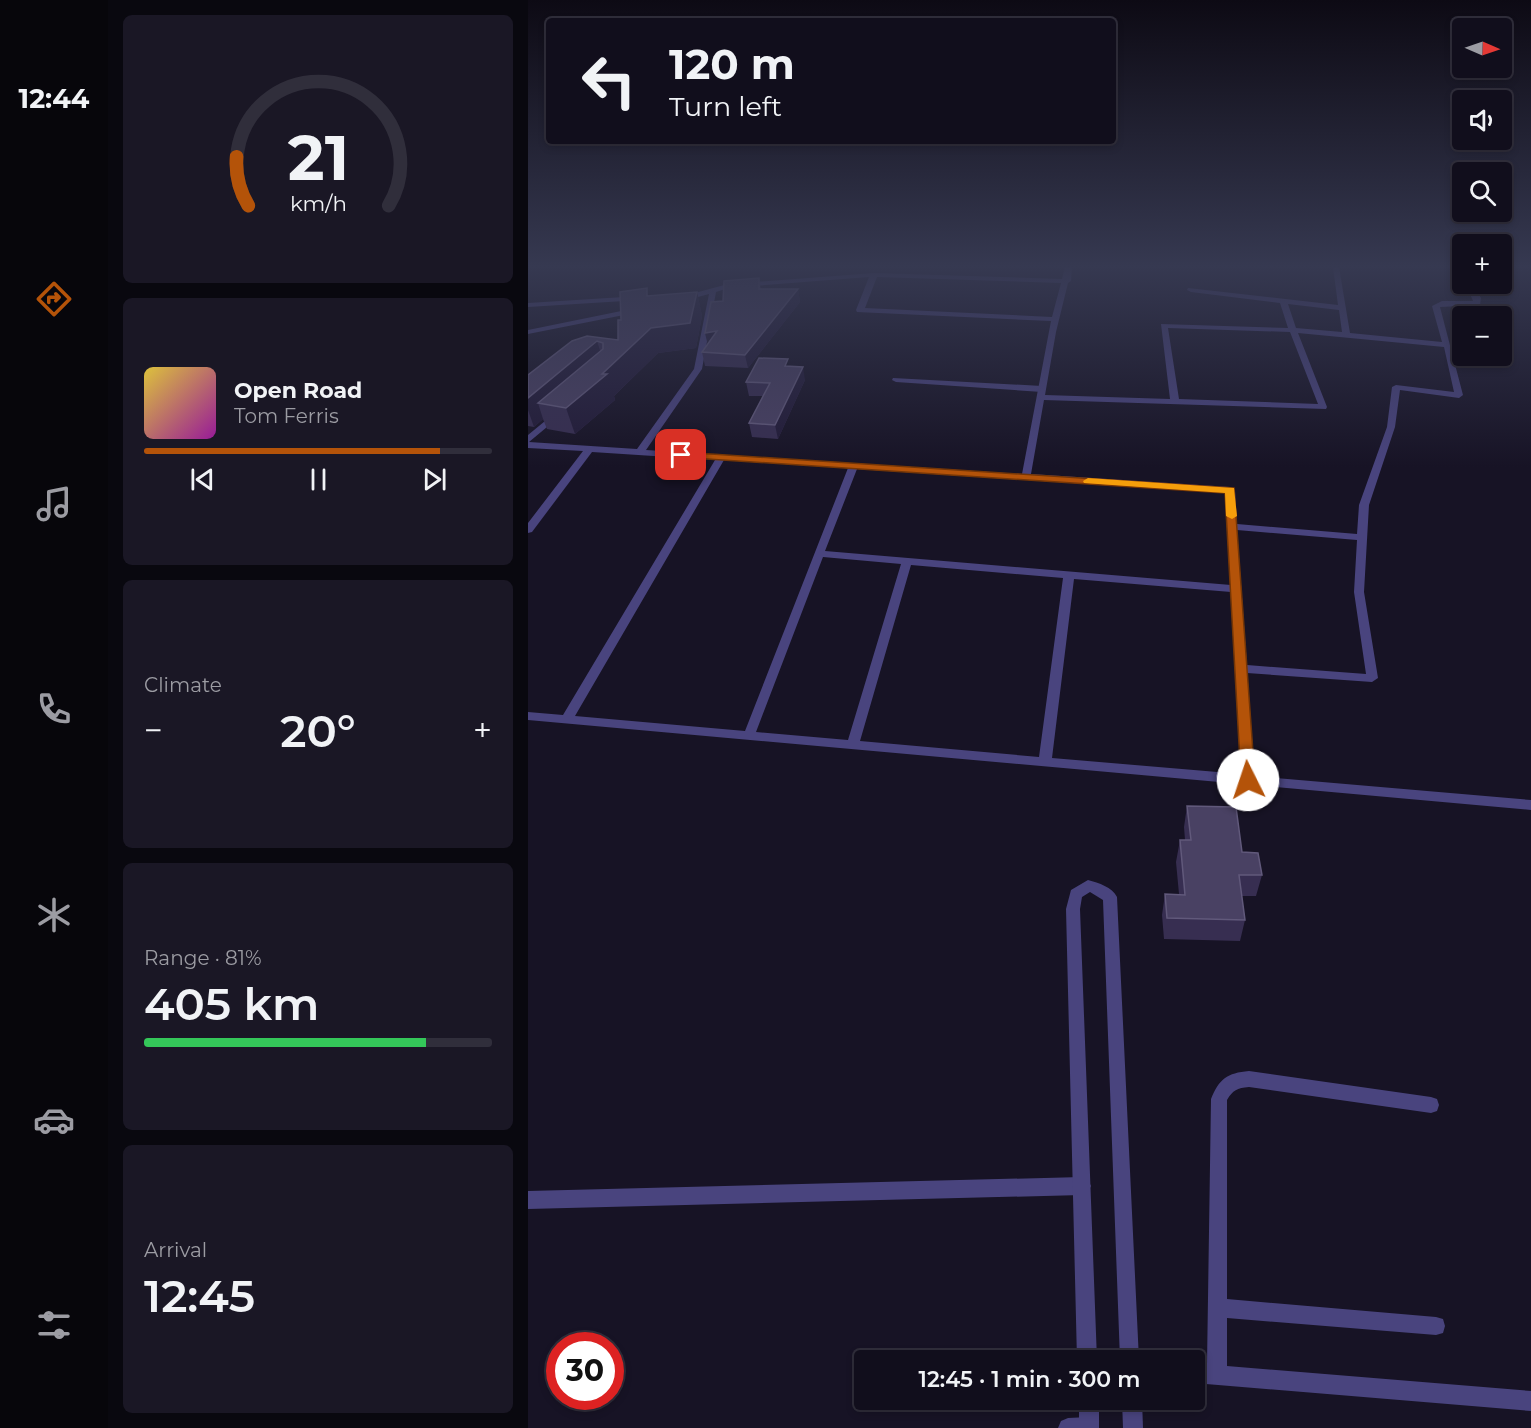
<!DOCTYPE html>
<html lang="en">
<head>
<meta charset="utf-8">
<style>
	body { margin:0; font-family:Montserrat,sans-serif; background:#1a1725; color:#f1f3f6; height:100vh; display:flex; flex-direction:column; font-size:22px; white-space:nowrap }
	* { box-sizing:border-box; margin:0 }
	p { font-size:20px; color:#9c9ca3 }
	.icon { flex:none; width:33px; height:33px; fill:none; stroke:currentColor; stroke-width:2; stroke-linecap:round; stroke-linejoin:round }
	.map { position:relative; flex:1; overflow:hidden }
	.side { display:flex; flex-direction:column; gap:15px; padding:15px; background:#09080f; width:420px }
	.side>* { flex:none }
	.hud { position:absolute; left:18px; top:18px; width:570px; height:126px; border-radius:6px; box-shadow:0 3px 9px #0003,0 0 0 2px #302e3b; background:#110e1c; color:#f1f3f6; overflow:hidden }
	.needle { width:39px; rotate:92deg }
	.tools { position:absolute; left:924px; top:18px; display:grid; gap:12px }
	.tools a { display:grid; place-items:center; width:60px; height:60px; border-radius:6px; background:#110e1c; box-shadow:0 3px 9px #0003,0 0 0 2px #302e3b; font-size:30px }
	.speed { position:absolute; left:18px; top:1332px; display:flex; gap:12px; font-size:30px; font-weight:700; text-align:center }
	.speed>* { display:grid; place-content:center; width:78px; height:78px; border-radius:50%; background:#110e1c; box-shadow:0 3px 9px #0003,0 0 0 2px #302e3b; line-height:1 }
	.speed .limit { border:9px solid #d22; background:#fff; color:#111 }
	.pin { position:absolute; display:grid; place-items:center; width:51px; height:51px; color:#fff; margin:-26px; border-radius:12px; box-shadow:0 3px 9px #0006 }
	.me { position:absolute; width:66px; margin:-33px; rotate:356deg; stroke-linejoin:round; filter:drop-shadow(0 0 4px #0008) }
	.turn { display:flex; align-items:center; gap:21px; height:126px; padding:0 24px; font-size:27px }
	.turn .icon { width:78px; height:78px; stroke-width:2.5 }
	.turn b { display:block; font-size:42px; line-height:51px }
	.big { font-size:45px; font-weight:600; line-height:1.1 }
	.side .widget { flex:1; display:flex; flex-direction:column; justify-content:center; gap:9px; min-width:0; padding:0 21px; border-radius:9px; background:#1a1725 }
	.side .dial { align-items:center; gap:0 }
	.dial svg { height:156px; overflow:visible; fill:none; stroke:#302e3b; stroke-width:7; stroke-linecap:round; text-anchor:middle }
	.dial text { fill:#f1f3f6; stroke:none }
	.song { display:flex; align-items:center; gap:18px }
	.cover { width:72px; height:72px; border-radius:9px; background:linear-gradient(135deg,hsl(50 70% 55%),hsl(300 70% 35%)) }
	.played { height:6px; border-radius:3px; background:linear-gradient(90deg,#b45309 85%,#302e3b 85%) }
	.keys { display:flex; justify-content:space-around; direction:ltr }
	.heat { display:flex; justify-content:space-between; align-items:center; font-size:33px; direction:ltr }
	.charge { height:9px; border-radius:4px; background:linear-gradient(90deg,#34c759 81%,#302e3b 0) }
	.trip { position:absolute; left:326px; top:1350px; width:351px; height:60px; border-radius:6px; background:#110e1c; box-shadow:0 3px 9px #0003,0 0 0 2px #302e3b; font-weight:600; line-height:60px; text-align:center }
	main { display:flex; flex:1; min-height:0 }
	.dock { display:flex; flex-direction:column; width:108px; justify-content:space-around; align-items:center; background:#07060b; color:#9c9ca3 }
	.dock .icon { width:42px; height:42px }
	.dock .active { color:#b45309 }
	.dock b { font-size:27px; color:#f1f3f6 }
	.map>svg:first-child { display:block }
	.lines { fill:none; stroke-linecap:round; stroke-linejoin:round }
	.lane { fill:#49447e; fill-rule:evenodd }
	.street { fill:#49447e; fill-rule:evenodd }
	.wall { fill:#372e51 }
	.shaded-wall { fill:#221b38 }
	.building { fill:#494163; stroke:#61597b; stroke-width:1.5 }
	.route { fill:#b45309; stroke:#753606; stroke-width:1.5 }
	.slow { fill:#f59e0b }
</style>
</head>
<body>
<main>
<nav class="dock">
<b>12:44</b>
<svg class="icon active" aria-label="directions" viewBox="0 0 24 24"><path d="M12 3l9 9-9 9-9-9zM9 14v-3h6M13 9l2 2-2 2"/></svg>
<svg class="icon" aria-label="music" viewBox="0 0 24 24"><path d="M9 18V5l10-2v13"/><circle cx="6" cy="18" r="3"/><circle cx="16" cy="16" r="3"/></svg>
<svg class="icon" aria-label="phone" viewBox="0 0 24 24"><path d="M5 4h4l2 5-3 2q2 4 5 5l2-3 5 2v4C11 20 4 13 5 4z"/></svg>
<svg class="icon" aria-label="climate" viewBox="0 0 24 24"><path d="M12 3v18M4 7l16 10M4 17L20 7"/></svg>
<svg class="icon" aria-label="car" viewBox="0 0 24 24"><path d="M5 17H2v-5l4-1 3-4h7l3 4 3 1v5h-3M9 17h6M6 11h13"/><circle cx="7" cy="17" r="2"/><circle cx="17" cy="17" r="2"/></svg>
<svg class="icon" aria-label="filters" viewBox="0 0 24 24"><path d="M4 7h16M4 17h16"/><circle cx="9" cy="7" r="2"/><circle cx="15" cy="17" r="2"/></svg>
</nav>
<section class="side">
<div class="widget dial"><svg viewBox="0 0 100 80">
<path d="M14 69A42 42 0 1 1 86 69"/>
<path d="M14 69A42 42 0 0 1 8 44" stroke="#b45309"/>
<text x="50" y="56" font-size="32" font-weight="700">21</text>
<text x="50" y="72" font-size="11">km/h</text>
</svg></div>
<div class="widget">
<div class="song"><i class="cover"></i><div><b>Open Road</b><p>Tom Ferris</p></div></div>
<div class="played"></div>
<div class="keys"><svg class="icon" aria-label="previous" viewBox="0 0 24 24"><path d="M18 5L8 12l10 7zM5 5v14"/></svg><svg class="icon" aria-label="pause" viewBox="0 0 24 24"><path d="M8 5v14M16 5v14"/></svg><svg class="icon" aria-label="next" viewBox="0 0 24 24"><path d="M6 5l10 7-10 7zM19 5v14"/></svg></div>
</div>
<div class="widget"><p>Climate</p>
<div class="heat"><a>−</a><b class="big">20°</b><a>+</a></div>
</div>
<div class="widget"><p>Range · 81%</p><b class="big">405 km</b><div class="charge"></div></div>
<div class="widget"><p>Arrival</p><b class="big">12:45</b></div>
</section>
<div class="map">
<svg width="1003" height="1428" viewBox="0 0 1003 1428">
	<rect width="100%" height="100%" fill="#171325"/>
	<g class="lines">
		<g class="lane">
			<polygon points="365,378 514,386 518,389 514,392 368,382 364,380"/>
			<path d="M 721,1071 L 903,1097 L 909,1099 L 911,1105 L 909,1111 L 903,1113 L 721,1087 C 709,1088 705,1090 699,1100 L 699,1299 L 908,1317 L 915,1319 L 917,1326 L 915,1333 L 908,1335 L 699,1318 L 699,1366 L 1003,1391 L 1003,1411 L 666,1383 L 666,1363 L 679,1364 L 683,1099 C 691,1079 699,1073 721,1071 Z"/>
			<polygon points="554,1177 560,1180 563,1186 560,1192 554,1195 0,1209 0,1191"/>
			<polygon points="561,1417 568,1420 571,1428 530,1428 533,1421 540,1418"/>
		</g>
		<g class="street">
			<path d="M 537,267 L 544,267 L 543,281 L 540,283 L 528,332 L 517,395 L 642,399 L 633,324 L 760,328 L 752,303 L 663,292 L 659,290 L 660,288 L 810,305 L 805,267 L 811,267 L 822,333 L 914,342 L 904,306 L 914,301 L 945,301 L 938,284 L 945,284 L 953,298 L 952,305 L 912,307 L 935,395 L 931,398 L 872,390 L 867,427 L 841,505 L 836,592 L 850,678 L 844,682 L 719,673 L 726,776 L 1003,800 L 1003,810 L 0,720 L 0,712 L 35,715 L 187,460 L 64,452 L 4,532 L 0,533 L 0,523 L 55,451 L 0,448 L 0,435 L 28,412 L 31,413 L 31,417 L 1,442 L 109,449 L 166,369 L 181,294 L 155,301 L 152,301 L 152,297 L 200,284 L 346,273 L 534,279 ZM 341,277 L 328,310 L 329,312 L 523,321 L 494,474 L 118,450 L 174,369 L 188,292 L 200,288 ZM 349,277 L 533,283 L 524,317 L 337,308 ZM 760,304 L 811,310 L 814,332 L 768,328 ZM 640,328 L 762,332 L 790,404 L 651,399 ZM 770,333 L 916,347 L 926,392 L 868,385 L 864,387 L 859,427 L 831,505 L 829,534 L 709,524 L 707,490 L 702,487 L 503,474 L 516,400 L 798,409 L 799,407 ZM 196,460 L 320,468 L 217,731 L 47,716 ZM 329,469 L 697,493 L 703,585 L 297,551 ZM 709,530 L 829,540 L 826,592 L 838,674 L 719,665 ZM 295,557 L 373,564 L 320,740 L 228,732 ZM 383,565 L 535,578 L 511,757 L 332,741 ZM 546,579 L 703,592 L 713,774 L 524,758 Z"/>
			<polygon points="96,297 110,301 106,303 96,301 0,307 0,303"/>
			<polygon points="108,308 112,310 111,312 0,334 0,330"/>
			<path d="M 560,880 C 571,883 584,887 589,897 L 611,1360 L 592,1360 L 575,900 L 562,892 L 554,897 L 552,909 L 569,1360 L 549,1360 L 538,909 L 543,890 Z"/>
			<rect x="551" y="1400" width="20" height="28"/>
			<polygon points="594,1400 614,1400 615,1428 595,1428"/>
		</g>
	</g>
	<g class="wall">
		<polygon points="231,278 233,289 270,289 272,302 220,368 177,366 174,352 180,344 195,301"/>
		<polygon points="169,292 174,316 168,348 130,353 86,396 87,400 47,434 19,429 15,419 6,427 0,426 0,375 44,341 90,340 121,296"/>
		<polygon points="261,366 277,380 250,439 224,437 221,423 235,396 221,396 218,382"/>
		<polygon points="659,806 714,852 734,875 728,896 714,896 717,920 712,941 636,939 634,915 637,894 651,894 648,862 652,840 657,840 656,827"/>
	</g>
	<g class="shaded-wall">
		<polygon points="270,289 272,302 220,368 217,355"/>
		<polygon points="169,292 174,316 168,348 130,353 86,396 87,400 47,434 38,408 123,328"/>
		<polygon points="189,331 180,346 177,333"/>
		<polygon points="69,341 77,366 10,403 15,419 6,427 0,410 0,398"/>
		<polygon points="275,367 277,380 250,439 247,425"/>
	</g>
	<g class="building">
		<polygon points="231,278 231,289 270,289 217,355 174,352 189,331 177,333 183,302 195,301 196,281"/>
		<polygon points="119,288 119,296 169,292 162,323 123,328 74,374 79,374 38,408 10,403 75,349 75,343 69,341 0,398 0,375 44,341 59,336 90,340 90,320 93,320 92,292"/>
		<polygon points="231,358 260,359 257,366 275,367 247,425 221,423 242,383 218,382"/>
		<polygon points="659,806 708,807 714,852 730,853 734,875 711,875 717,920 639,918 637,894 657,895 652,840 663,840"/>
	</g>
	<linearGradient id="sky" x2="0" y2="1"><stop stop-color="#0d0a14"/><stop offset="0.57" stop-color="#363951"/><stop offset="1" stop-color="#363951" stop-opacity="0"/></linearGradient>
	<rect width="1003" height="467" fill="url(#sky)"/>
	<polygon class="route" points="153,452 706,488 727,780 725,784 715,784 713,780 697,493 149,457 147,455"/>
	<polygon class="slow" points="560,478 706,488 709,516 704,519 698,516 697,493 556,483 555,481"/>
</svg>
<div class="tools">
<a><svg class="needle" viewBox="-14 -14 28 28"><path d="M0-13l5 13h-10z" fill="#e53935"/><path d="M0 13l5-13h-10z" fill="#9c9ca3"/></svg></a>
<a><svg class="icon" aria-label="sound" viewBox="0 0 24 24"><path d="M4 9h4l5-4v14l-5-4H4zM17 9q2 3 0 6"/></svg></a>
<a><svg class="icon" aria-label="search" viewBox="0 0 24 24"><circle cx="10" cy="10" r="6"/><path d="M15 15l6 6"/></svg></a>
<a>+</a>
<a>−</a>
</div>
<div class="speed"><div class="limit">30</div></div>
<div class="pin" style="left:153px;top:455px;background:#d93025"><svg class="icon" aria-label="arrive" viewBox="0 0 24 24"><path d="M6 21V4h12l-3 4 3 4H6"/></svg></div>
<svg class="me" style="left:720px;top:780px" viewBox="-20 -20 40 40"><circle r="19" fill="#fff"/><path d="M0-13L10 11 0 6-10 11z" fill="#b45309"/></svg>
<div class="trip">12:45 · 1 min · 300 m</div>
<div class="hud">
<div class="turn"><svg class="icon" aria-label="left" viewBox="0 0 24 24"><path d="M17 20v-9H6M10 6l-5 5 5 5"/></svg><div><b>120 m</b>Turn left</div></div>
</div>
</div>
</main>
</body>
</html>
